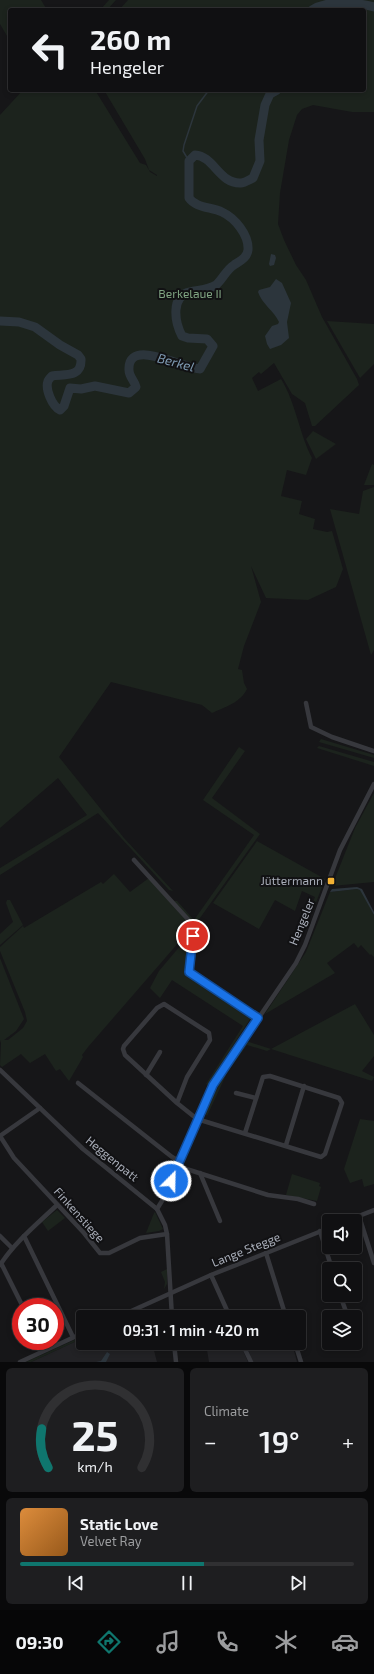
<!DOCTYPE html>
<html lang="en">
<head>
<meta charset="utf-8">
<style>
	body { margin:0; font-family:"Exo 2",sans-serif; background:#1e1e20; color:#f1f3f6; height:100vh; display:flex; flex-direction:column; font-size:15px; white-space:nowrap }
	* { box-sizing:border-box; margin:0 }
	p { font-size:13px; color:#9c9d9f }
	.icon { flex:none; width:22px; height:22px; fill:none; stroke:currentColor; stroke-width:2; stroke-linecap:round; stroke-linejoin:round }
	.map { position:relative; height:1362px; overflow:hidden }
	.panel { display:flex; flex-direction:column; gap:6px; padding:6px; background:#09090a; flex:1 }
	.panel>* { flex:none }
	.hud { position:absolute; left:8px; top:8px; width:358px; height:84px; border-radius:4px; box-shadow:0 2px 6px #0003,0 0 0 1px #303032; background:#101012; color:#f1f3f6; overflow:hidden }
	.buttons { position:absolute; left:322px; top:1214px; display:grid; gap:8px }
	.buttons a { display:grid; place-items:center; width:40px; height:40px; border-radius:4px; background:#101012; box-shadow:0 2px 6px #0003,0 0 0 1px #303032; font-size:20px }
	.speed { position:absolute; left:12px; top:1298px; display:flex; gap:8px; font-size:20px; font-weight:700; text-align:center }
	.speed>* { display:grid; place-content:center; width:52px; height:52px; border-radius:50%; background:#101012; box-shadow:0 2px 6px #0003,0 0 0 1px #303032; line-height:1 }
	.speed .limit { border:6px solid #d22; background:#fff; color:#111 }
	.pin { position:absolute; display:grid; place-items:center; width:34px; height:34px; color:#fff; margin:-17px; border:2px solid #fff; border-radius:50%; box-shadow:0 1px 4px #0007 }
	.me { position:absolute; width:44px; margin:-22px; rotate:23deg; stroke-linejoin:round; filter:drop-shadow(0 0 3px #0008) }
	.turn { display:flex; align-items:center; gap:14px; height:84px; padding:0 16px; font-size:18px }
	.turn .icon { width:52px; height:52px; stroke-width:2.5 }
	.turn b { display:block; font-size:28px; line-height:34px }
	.big { font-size:30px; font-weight:600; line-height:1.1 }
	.panel .widget { flex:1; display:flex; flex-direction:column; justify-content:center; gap:6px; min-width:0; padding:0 14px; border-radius:6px; background:#1e1e20 }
	.panel .dial { align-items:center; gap:0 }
	.dial svg { height:104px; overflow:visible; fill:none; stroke:#303032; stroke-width:7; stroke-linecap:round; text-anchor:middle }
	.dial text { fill:#f1f3f6; stroke:none }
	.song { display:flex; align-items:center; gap:12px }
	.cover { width:48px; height:48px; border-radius:6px; background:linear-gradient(135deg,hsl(30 70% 55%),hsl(30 70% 35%)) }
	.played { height:4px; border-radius:2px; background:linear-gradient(90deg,#0f766e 55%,#303032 55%) }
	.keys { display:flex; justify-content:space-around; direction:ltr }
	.heat { display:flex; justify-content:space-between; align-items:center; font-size:22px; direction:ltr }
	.panel .tiles { flex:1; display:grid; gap:6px; grid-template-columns:1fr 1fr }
	.widget:last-child { grid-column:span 2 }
	.trip { position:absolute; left:76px; top:1310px; width:230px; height:40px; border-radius:4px; background:#101012; box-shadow:0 2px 6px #0003,0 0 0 1px #303032; font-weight:600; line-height:40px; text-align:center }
	.tabs { display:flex; height:64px; justify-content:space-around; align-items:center; background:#060607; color:#9c9d9f }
	.tabs .icon { width:28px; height:28px }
	.tabs .current { color:#0f766e }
	.tabs b { font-size:18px; color:#f1f3f6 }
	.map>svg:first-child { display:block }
	.built { fill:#222225 }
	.green { fill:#1c231d }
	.water { fill:#2c353c }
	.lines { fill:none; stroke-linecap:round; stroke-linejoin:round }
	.stream { stroke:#2c353c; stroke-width:1.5 }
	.river { stroke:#2c353c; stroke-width:9 }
	.street { stroke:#37383d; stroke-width:4.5 }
	.route-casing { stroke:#114b97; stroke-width:10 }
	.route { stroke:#1a73e8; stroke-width:7 }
	.poi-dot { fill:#f2b134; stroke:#111113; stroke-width:1.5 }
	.labels { text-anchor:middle; stroke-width:4; stroke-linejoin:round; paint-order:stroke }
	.park-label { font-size:12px; fill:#7fa381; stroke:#111113 }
	.poi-label { font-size:12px; fill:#a8adb8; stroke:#111113; text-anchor:end }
	.street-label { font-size:12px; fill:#a8adb8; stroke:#111113 }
	.water-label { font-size:13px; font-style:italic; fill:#7f9bb3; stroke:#111113 }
</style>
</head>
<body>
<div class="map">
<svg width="374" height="1362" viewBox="0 0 374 1362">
	<rect width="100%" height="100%" fill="#161618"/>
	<g class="built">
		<polygon points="83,1338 83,1343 152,1343 157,1362 31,1362"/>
		<polygon points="265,1343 292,1343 297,1362 253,1362 248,1350"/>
		<polygon points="241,1346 248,1362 209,1362 207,1350"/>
	</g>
	<g class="green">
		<polygon points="0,0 41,0 47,10 10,10 10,41 0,24"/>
		<polygon points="109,0 116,0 107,10 100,10"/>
		<path d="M 128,0 L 374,0 L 374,112 L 352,112 L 313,105 L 302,109 L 297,115 L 289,140 L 280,193 L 278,224 L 284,240 L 296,265 L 306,280 L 322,317 L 357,379 L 359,385 L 315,426 L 312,426 L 305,403 L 292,394 L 274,363 L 261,374 L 259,372 L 252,378 L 258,391 L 281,379 C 296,403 299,433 312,458 L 306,475 L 287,470 L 281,496 L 302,501 L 299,514 L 315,519 L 313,529 L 327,532 L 332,531 L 343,569 L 336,587 L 308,600 L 266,598 L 251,566 L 261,602 L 244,646 L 238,669 L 242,670 L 244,683 L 247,689 C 240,703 225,707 212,713 L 202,705 L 111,682 L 59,757 L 124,838 L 173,891 L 169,890 L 98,813 L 0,875 L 0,868 L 87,815 L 58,778 L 0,828 L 0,115 L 23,90 L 95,90 L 140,163 L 146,165 L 150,172 L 157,176 L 157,175 L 149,170 L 145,159 L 104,90 L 364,90 L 364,10 L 119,10 Z"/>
		<polygon points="327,321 374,324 374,364 360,378"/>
		<polygon points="313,431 336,444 316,459 306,439"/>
		<polygon points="372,464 374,465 374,485 364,485"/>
		<polygon points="374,487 374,650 371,655 330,509 359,514 363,491"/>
		<polygon points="321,739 374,755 374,758 319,742"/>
		<polygon points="319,746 374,762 374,766 317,748"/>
		<polygon points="239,747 245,751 212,798 260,834 195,925 174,901 177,901 194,920 254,835 203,800"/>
		<polygon points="374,793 374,882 332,886 355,828"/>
		<polygon points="257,841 325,879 312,913 309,911 315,897 302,891 295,911 275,900 259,929 213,903"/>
		<polygon points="114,874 130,892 149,878 192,927 88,1047 82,1055 83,1057 69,1081 60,1069 56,1071 45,1054 30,1063 21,1054 2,1067 0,1065 1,1043 0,1040 0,958 24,1019 16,1031 4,1040 8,1040 23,1028 27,1021 25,1012 0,951 0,947 23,926 27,933 24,928 101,882 103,884"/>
		<polygon points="357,889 361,890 374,915 374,957 371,954 370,955 361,945 358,948 354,943 327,963 335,973 265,1014 306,952 330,892"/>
		<polygon points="7,900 10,900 23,925 0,945 0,934 13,922 6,903"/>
		<polygon points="192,932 188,973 252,1016 208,1085 206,1084 243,1026 172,980 160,998 150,988 159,971"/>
		<path d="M 355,1004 L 374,1035 L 374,1056 L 362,1071 L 374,1077 L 372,1081 L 271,1049 L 267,1051 L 247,1045 L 227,1073 L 207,1116 L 205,1113 C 217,1087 230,1065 246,1041 L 271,1049 Z"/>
		<polygon points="360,1119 374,1121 374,1184 364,1187 362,1179 350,1183 344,1169"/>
		<polygon points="292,1174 320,1183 319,1186 321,1187 317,1201 286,1195"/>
		<polygon points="57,1210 65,1218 48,1231 42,1222"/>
		<polygon points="155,1212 163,1229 159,1231 146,1233 154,1213"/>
		<polygon points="167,1269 167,1284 164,1289 165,1282 161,1272"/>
		<polygon points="83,1336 83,1338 31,1362 26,1362"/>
	</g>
	<g class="water">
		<polygon points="271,254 275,255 276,258 274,265 270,266 269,264"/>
		<path d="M 276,279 L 282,283 L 291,303 L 287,322 L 289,338 L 281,345 L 270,349 L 267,344 L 265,336 L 272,326 L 278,324 L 279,322 C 274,311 262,304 258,292 L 259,290 L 270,287 Z"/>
		<polygon points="357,887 362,889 374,912 374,915 360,890 357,889 330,892 332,889"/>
		<polygon points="107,1352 110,1354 106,1362 96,1362 101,1361"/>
	</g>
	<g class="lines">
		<polyline class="stream" points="189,161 183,151 184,145 197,106 209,90"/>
		<g class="river">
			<path d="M 312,10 C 328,0 355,2 374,7"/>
			<path d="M 0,321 L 19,322 L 35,327 L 60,345 L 78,355 L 81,359 C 82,378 64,374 52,376 C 51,377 48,380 48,381 C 45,389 52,406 60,410 L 64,406 L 70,388 L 81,389 L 95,386 L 129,393 L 136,387 C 135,381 129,377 129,370 C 127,336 187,370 200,369 L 213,346 L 207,339 L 188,338 L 182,336 C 175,323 170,296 190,292 C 198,290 209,290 216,285 C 223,279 226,270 234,265 C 240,261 247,258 248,250 C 249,235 235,218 222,212 C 211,207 196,208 189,198 L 189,161 L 195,155 C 214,156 219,184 241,183 C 244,183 249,180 253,178 L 260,161 L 259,140 L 265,105 L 270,94 L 277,90"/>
		</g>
		<g class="street">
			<polyline points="306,703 311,727 332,737 374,751"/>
			<polyline points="134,860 194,926 189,972 258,1018"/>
			<polyline points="0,1070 83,1149 157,1209 165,1225 167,1234 172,1317"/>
			<polyline points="146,1075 160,1052"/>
			<polyline points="78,1083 172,1157 179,1161"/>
			<polyline points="236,1093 256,1098"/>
			<polyline points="177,1103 187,1077 210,1040 209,1033 164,1004 157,1008 124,1046 123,1049 125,1055 177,1103 197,1119 321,1157 325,1154 342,1103 339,1098 270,1076 263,1077 245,1133"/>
			<polyline points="0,1136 14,1158 84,1233 100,1253 109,1253 140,1238 167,1234"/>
			<polyline points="0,1136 40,1108"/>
			<polyline points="286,1145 304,1086"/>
			<polyline points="177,1166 268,1195 298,1199 314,1204"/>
			<polyline points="200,1173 220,1221"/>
			<polyline points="157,1209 165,1196 213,1085 296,963 305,945 340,850 374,784"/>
			<polyline points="359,1216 374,1263"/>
			<polyline points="346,1221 374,1210"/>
			<polyline points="320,1231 332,1269"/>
			<polyline points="0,1236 12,1248"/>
			<polyline points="24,1236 73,1337"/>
			<polyline points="266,1253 286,1317"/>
			<polyline points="1,1263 23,1307"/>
			<path d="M 0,1265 C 15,1242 37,1224 57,1205"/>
			<polyline points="211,1275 230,1317"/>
			<polyline points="340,1295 348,1317"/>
			<polyline points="118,1317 211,1275 329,1228"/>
			<polyline points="355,1340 357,1347"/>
			<polyline points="174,1343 176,1362"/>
			<polyline points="242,1343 251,1362"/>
			<polyline points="295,1343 301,1362"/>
			<polyline points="20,1362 83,1333"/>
		</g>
	</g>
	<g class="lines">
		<defs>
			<polyline id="route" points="171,1181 213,1085 258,1018 189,972 193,936"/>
		</defs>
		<use href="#route" class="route-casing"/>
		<use href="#route" class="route"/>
	</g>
	<rect class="poi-dot" x="327" y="877" width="8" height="8" rx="2"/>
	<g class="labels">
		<g class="park-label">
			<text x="190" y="298">Berkelaue II</text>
		</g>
		<g class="poi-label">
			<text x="323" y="885">Jüttermann</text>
		</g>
		<g class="street-label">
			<text transform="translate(302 922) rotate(-68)" y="4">Hengeler</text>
			<text transform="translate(112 1159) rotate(39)" y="4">Heggenpatt</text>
			<text transform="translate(79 1215) rotate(48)" y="4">Finkenstiege</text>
			<text transform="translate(246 1250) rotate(-22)" y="4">Lange Stegge</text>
		</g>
		<g class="water-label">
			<text transform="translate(176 362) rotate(15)" y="5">Berkel</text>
		</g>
	</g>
</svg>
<div class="buttons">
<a><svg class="icon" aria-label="sound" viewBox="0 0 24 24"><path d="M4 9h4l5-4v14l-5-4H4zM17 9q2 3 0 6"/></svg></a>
<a><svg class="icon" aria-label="search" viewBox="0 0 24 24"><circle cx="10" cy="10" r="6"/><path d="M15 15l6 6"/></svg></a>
<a><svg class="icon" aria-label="layers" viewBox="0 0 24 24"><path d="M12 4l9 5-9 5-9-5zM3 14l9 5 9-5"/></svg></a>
</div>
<div class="speed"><div class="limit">30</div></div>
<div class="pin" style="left:193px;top:936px;background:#d93025"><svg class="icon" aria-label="arrive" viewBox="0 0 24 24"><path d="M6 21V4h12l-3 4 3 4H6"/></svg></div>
<svg class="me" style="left:171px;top:1181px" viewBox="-20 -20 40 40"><circle r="17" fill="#1a73e8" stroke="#fff" stroke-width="3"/><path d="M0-11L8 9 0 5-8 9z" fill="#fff"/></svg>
<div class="trip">09:31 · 1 min · 420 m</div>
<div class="hud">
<div class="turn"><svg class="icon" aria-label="left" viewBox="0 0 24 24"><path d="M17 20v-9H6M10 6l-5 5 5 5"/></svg><div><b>260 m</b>Hengeler</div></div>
</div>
</div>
<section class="panel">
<div class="tiles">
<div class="widget dial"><svg viewBox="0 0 100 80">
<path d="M14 69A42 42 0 1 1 86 69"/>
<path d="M14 69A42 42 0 0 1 9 39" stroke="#0f766e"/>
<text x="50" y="56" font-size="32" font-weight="700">25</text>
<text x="50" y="72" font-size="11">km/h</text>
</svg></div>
<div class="widget"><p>Climate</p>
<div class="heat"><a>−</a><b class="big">19°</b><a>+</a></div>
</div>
<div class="widget">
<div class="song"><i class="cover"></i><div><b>Static Love</b><p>Velvet Ray</p></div></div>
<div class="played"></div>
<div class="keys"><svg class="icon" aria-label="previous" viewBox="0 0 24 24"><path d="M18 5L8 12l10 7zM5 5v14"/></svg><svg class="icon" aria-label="pause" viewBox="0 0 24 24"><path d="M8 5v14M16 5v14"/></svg><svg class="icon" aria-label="next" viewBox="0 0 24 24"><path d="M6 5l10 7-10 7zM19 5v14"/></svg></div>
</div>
</div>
</section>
<nav class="tabs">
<b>09:30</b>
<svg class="icon current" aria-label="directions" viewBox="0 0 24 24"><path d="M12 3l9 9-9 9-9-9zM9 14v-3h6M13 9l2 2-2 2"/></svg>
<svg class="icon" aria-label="music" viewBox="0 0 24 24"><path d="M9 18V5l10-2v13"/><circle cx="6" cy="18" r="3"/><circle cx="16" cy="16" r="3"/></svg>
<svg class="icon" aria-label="phone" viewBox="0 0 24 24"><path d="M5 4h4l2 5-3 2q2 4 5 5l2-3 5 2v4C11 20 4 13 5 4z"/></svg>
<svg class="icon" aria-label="climate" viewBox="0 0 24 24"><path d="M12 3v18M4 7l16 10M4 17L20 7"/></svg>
<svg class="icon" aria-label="car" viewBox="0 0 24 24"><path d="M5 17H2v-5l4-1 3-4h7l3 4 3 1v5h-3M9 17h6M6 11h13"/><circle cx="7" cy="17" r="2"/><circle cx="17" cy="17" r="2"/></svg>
</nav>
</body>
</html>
